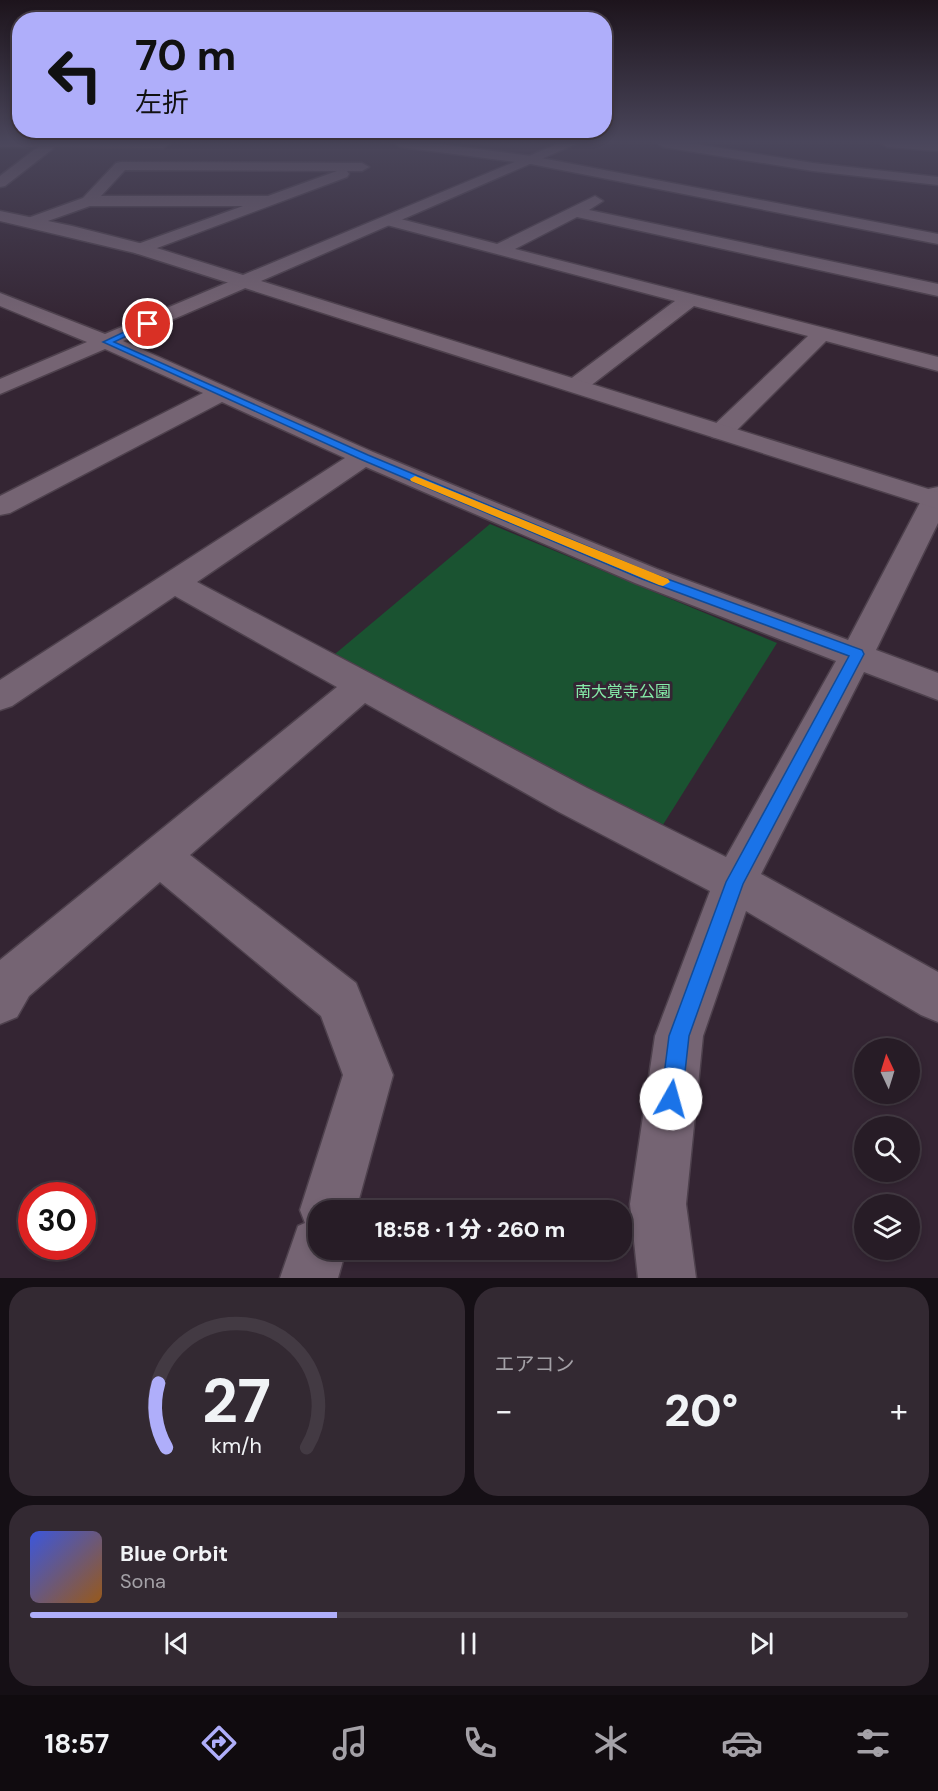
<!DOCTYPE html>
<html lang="ja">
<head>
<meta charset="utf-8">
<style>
	body { margin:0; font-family:"DM Sans","Noto Sans JP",sans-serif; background:#332932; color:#f1f3f6; height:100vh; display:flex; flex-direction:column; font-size:22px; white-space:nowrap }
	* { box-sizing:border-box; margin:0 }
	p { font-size:20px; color:#a4a1a7 }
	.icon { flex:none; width:33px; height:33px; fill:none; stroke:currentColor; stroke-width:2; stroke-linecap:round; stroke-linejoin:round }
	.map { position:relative; height:1278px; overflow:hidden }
	.details { display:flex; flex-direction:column; gap:9px; padding:9px; background:#150f15; flex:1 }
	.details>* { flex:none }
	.guide { position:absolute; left:12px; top:12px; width:600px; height:126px; border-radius:24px; box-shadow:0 3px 9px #0003,0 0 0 2px #433a43; background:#afaefa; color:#111; overflow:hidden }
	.needle { width:39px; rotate:356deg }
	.buttons { position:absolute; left:854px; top:1038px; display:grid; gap:12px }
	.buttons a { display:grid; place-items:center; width:66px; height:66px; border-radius:50%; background:#271c26; box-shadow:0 3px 9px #0003,0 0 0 2px #433a43; font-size:30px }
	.speed { position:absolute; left:18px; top:1182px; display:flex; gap:12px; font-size:30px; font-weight:700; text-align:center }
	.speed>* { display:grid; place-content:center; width:78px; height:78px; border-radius:50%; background:#271c26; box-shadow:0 3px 9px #0003,0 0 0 2px #433a43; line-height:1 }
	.speed .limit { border:9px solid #d22; background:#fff; color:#111 }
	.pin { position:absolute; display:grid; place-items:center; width:51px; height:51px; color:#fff; margin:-26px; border:3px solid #fff; border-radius:50%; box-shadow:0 2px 6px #0007 }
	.me { position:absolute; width:66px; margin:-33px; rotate:7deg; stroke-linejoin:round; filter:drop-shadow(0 0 4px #0008) }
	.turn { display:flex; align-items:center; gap:21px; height:126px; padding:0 24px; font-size:27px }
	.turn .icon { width:78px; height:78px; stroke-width:2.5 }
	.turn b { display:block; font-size:42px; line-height:51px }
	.big { font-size:45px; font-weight:800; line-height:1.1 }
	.details .card { flex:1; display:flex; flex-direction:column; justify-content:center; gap:9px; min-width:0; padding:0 21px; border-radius:24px; background:#332932 }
	.details .dial { align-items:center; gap:0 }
	.dial svg { height:156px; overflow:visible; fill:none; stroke:#433a43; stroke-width:7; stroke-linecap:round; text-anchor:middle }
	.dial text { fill:#f1f3f6; stroke:none }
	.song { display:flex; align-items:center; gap:18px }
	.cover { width:72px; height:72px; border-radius:9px; background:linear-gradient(135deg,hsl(230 70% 55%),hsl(30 70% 35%)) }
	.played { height:6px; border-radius:3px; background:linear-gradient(90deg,#afaefa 35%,#433a43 35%) }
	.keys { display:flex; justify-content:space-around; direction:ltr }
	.heat { display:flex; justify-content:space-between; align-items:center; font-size:33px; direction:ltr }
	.details .tiles { flex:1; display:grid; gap:9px; grid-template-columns:1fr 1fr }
	.card:last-child { grid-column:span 2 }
	.trip { position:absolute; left:308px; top:1200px; width:324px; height:60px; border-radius:24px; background:#271c26; box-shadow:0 3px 9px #0003,0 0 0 2px #433a43; font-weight:800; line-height:60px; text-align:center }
	.menu { display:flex; height:96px; justify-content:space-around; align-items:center; background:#100b0f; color:#a4a1a7 }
	.menu .icon { width:42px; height:42px }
	.menu .on { color:#afaefa }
	.menu b { font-size:27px; color:#f1f3f6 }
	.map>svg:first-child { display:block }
	.green { fill:#1a5331 }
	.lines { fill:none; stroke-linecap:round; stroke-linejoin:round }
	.minor-casing { stroke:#4e414d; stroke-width:3 }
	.tertiary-casing { stroke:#4e414d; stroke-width:3 }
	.minor { fill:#756473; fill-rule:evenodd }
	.tertiary { fill:#756473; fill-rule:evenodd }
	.route { fill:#1a73e8; stroke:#114b97; stroke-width:1.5 }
	.slow { fill:#f59e0b }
	.labels { text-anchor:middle; stroke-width:6; stroke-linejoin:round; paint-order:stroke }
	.park-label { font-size:16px; fill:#85eba8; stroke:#342533 }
</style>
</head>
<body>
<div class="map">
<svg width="938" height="1278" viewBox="0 0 938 1278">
	<rect width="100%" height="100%" fill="#342533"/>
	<polygon class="green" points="490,524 777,643 661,828 335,654"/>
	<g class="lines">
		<defs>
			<g id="minor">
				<polygon points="0,143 169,143 170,144 163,148 55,147 5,186 0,187 0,176 38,147 0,147"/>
				<polygon points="394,143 432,143 531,156 938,234 938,244 531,164 400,147"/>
				<polygon points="881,143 938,143 938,151 887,147"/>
				<path d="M 121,162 L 362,163 L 369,167 L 362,171 L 347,171 L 349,174 L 347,177 L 141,254 L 135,253 L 132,249 L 135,245 L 243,206 L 90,206 L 31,227 L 23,222 L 25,219 L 83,198 L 116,163 ZM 125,170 L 337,171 L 268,196 L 101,196 Z"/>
				<polygon points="595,196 603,201 589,210 938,284 938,296 577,217 515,249 938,357 938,371 826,341 730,437 721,439 712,437 709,432 712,427 808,336 694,306 585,390 577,392 569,390 566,385 569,380 675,301 383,224 381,221 389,216 497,244"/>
				<path d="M 243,276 L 250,278 L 252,282 L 250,286 L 123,341 L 373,452 L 657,569 L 848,640 L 924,495 L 928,489 L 938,487 L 938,523 L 876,650 L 938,673 L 938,700 L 864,672 L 761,874 L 938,972 L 938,1022 L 921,1015 L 746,911 L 703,1036 L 686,1204 L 696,1278 L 638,1278 L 630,1204 L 655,1036 L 710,891 L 559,812 L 365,703 L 190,855 L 356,983 L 393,1075 L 356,1210 L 318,1210 L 318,1250 L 346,1250 L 338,1278 L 280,1278 L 298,1226 L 305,1223 L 300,1210 L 343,1075 L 321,1016 L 160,882 L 29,996 L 17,1017 L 0,1024 L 0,960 L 337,687 L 175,596 L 12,706 L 0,710 L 0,680 L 345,458 L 222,402 L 10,513 L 0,515 L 0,496 L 203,393 L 105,349 L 0,394 L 0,379 L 87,342 L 0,306 L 0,293 L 105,334 ZM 366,467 L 635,583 L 836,661 L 726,857 L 587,788 L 197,582 Z"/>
			</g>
			<g id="tertiary">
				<polygon points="560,143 578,143 261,281 938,492 938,509 135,253 0,221 0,211 72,226 147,245 243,275"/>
				<polygon points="657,143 689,143 813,163 938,177 938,185 813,171 663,147"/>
			</g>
		</defs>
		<use href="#minor" class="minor-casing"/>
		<use href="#tertiary" class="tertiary-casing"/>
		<use href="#minor" class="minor"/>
		<use href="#tertiary" class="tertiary"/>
	</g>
	<linearGradient id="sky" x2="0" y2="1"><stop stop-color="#1d141c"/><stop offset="0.44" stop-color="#4a465b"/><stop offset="1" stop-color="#4a465b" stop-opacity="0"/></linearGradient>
	<rect width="938" height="322" fill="url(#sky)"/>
	<polygon class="route" points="145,322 152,324 114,342 368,455 651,573 862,650 864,654 743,884 689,1036 682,1099 679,1106 671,1110 664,1106 661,1099 669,1036 726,882 849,656 642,579 360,459 103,342"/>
	<polygon class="slow" points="415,476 668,579 670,582 663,586 659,585 411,481 410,479"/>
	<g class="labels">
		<g class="park-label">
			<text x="623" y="697">南大覚寺公園</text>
		</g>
	</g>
</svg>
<div class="buttons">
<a><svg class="needle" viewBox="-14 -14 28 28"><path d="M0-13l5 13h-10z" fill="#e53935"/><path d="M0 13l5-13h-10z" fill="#a4a1a7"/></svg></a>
<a><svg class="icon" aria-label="search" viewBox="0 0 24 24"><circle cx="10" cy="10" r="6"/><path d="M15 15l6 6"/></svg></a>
<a><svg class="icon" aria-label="layers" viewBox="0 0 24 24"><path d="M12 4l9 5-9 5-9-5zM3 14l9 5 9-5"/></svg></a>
</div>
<div class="speed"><div class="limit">30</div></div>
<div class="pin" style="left:148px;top:324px;background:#d93025"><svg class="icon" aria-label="arrive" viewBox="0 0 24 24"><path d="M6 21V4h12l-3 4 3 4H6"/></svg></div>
<svg class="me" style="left:671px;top:1099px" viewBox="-20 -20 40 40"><circle r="19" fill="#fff"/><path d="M0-13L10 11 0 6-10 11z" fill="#1a73e8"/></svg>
<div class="trip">18:58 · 1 分 · 260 m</div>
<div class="guide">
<div class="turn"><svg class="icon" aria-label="left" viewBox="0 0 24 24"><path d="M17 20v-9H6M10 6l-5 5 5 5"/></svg><div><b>70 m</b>左折</div></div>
</div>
</div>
<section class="details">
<div class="tiles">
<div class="card dial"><svg viewBox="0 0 100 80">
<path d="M14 69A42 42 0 1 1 86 69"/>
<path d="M14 69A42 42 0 0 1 10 36" stroke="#afaefa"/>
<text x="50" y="56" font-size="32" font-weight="700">27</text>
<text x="50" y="72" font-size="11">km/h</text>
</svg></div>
<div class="card"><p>エアコン</p>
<div class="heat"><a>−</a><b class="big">20°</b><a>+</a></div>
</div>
<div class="card">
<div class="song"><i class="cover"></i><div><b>Blue Orbit</b><p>Sona</p></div></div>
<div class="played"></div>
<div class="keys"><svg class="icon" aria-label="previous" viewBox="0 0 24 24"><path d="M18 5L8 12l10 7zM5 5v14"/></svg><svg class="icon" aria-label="pause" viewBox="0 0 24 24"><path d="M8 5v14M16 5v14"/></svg><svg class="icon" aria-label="next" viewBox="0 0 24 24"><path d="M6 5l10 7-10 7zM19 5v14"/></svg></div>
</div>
</div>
</section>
<nav class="menu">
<b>18:57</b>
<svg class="icon on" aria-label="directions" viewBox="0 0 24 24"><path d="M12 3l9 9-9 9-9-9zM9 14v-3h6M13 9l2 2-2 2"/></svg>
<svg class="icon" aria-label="music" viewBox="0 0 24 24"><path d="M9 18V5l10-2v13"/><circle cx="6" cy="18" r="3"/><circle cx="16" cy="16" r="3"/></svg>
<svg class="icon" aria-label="phone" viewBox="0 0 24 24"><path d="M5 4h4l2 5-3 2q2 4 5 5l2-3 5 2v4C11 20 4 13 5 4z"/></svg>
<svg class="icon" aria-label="climate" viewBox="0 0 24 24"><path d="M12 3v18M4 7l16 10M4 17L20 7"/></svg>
<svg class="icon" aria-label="car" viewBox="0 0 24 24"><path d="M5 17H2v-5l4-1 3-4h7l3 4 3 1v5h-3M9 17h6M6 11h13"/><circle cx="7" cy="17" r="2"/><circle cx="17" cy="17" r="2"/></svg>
<svg class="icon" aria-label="filters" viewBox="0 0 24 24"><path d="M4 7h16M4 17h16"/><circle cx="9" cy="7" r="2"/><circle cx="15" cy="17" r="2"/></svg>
</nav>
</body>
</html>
